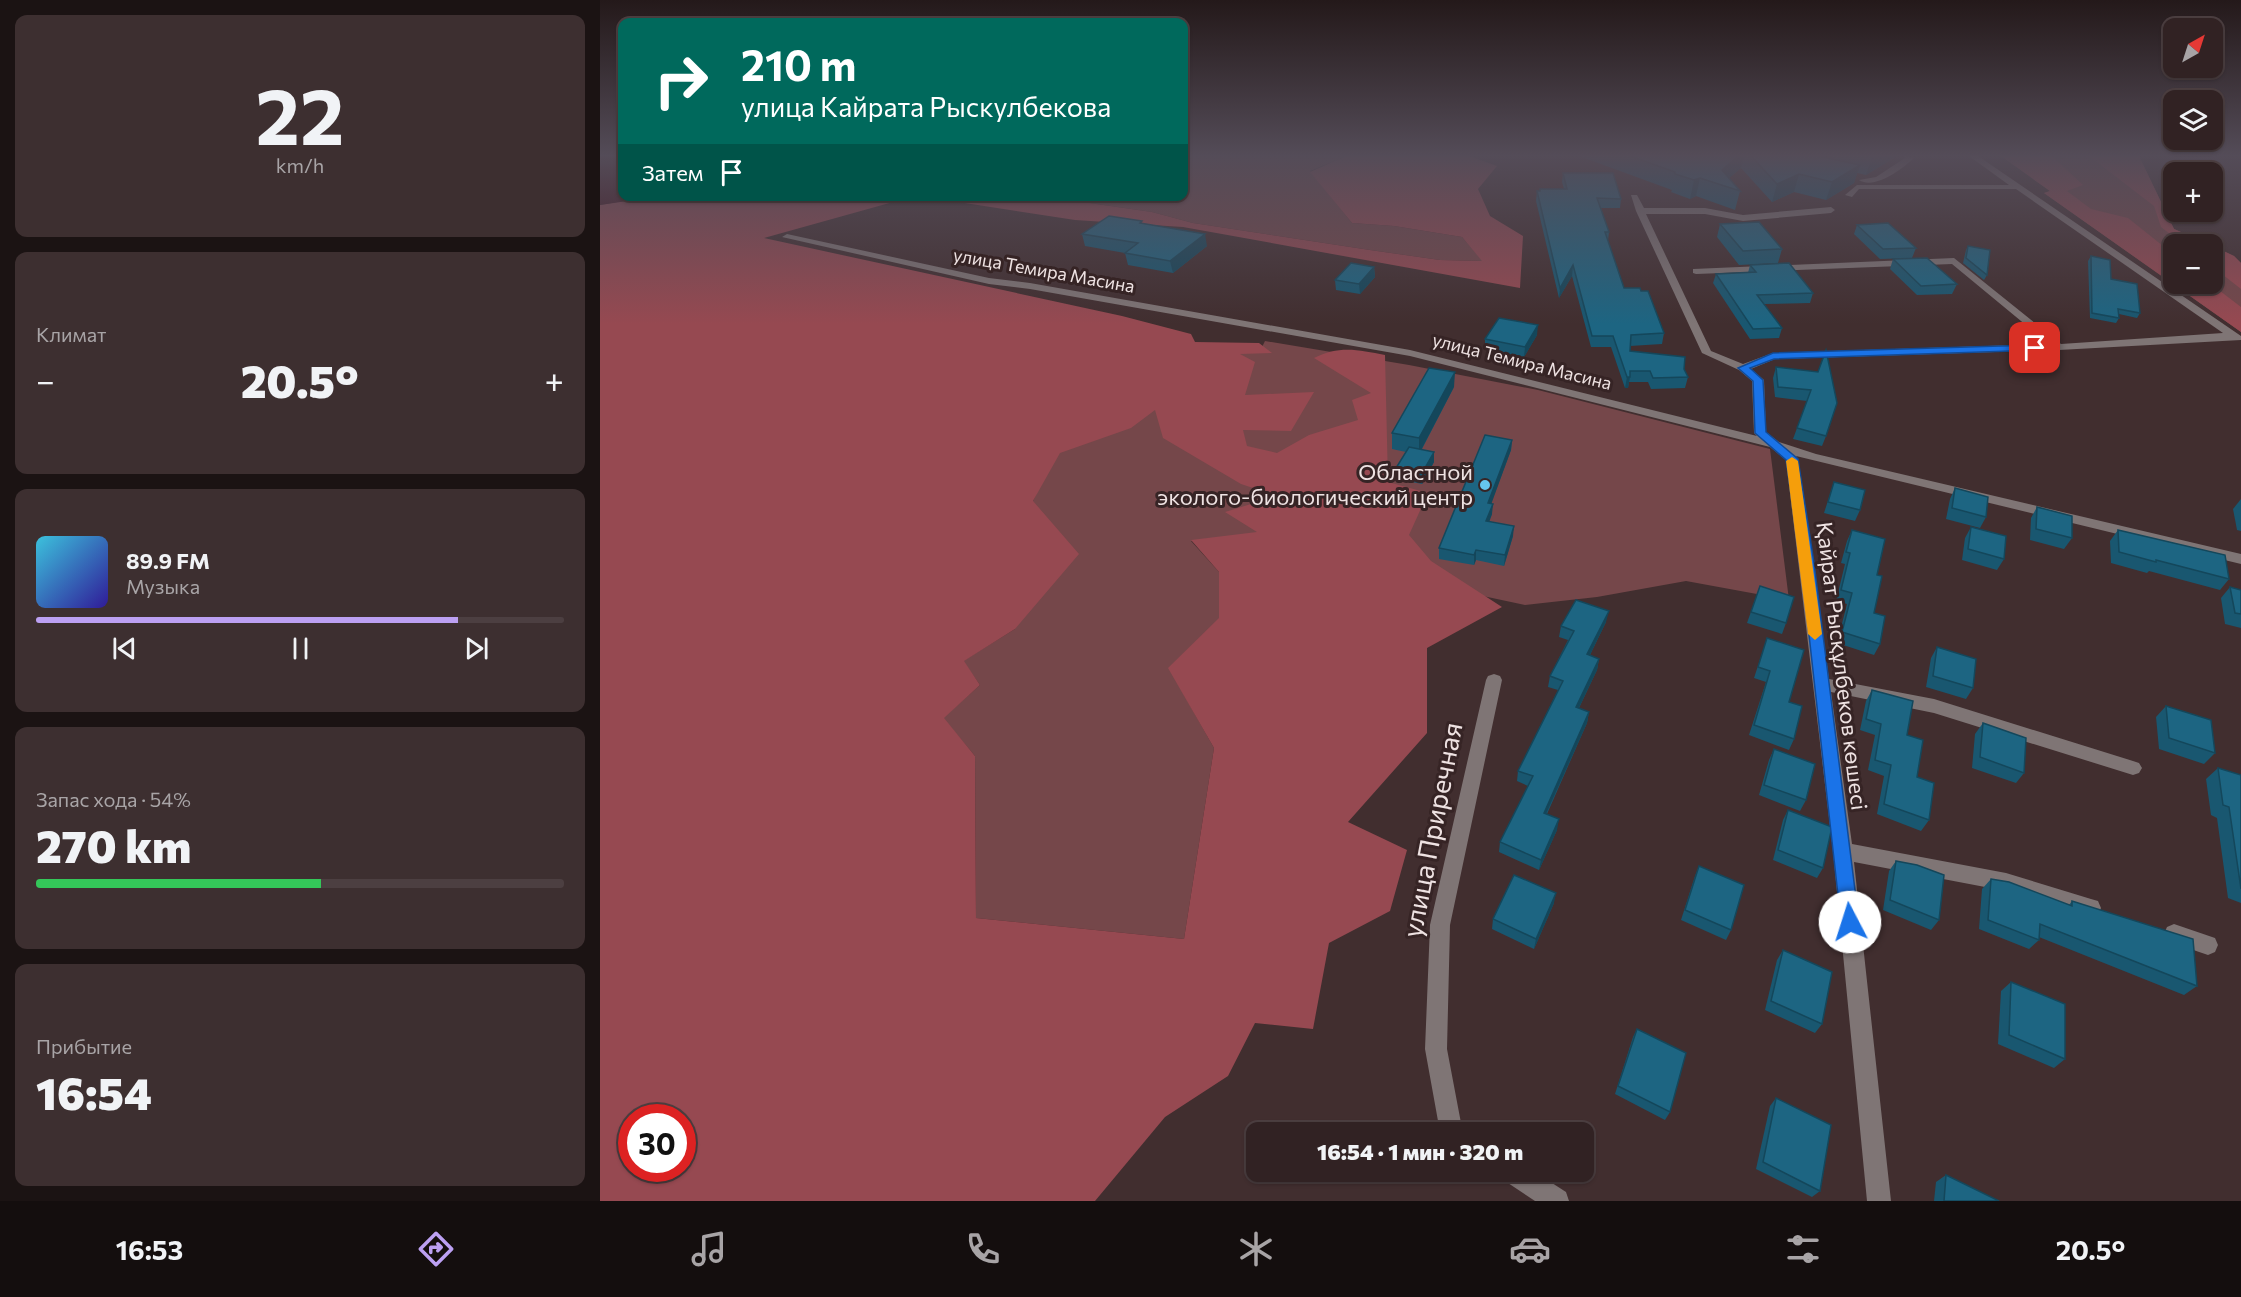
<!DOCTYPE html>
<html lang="ru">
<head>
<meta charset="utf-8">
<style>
	body { margin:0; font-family:Commissioner,sans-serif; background:#3d2f30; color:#f1f3f6; height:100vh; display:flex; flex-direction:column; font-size:22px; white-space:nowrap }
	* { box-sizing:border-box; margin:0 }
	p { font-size:20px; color:#a8a4a6 }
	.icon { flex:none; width:33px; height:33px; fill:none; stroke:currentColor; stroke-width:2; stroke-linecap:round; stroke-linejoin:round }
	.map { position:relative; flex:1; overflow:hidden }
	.details { display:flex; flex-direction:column; gap:15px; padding:15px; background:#1b1313; width:600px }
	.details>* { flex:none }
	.guide { position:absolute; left:18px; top:18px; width:570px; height:183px; border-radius:12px; box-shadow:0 2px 4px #0004,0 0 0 2px #4c3f41; background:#00695c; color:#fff; overflow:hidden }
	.needle { width:39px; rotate:39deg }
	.controls { position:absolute; left:1563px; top:18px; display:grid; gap:12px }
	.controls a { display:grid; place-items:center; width:60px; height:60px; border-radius:12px; background:#312223; box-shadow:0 2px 4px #0004,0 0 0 2px #4c3f41; font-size:30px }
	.speed { position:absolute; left:18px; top:1104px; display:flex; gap:12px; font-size:30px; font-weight:700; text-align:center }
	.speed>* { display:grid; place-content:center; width:78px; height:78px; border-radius:50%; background:#312223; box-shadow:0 2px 4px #0004,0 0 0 2px #4c3f41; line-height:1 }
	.speed .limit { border:9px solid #d22; background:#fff; color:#111 }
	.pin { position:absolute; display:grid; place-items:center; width:51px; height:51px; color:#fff; margin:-26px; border-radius:12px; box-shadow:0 3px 9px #0006 }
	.me { position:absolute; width:66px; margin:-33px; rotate:355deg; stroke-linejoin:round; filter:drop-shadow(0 0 4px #0008) }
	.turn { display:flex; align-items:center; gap:21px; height:126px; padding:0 24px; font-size:27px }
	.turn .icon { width:78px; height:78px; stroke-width:2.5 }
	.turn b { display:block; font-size:42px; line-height:51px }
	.then { display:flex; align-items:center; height:57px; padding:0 24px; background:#0003; gap:12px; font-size:22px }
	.big { font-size:45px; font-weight:800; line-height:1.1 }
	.details .tile { flex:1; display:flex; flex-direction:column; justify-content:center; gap:9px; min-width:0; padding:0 21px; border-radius:12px; background:#3d2f30 }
	.details .dial { align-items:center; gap:0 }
	.dial b { font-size:78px; line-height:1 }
	.song { display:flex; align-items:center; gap:18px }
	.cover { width:72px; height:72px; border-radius:9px; background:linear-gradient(135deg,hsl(190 70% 55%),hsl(250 70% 35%)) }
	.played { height:6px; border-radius:3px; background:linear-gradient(90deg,#bca0f2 80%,#4c3f41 80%) }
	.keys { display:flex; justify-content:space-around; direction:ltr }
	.heat { display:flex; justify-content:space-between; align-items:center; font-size:33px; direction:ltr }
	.charge { height:9px; border-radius:4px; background:linear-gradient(90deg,#34c759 54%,#4c3f41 0) }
	.trip { position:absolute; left:646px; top:1122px; width:348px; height:60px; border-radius:12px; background:#312223; box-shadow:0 2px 4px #0004,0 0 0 2px #4c3f41; font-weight:800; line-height:60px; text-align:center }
	.tabs { display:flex; height:96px; justify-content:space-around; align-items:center; background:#140e0e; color:#a8a4a6 }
	.tabs .icon { width:42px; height:42px }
	.tabs .active { color:#bca0f2 }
	.tabs b { font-size:27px; color:#f1f3f6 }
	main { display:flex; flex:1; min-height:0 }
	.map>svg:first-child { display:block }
	.green { fill:#75474a }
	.forest { fill:#964951; fill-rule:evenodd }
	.water { fill:#3d0712 }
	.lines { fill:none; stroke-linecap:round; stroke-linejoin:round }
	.minor { fill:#7f7575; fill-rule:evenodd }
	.wall { fill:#195770 }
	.shaded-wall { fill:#14475b }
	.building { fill:#1d6582; stroke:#14475b; stroke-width:1.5 }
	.route { fill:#1a73e8; stroke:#114b97; stroke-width:1.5 }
	.slow { fill:#f59e0b }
	.poi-dot { fill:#65c5ee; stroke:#362425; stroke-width:2 }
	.labels { text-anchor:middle; stroke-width:6; stroke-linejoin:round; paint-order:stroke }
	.far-street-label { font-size:18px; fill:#eee2e2; stroke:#362425 }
	.poi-label { font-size:22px; fill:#eee2e2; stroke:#362425; text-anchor:end }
	.street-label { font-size:22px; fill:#eee2e2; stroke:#362425 }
	.near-street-label { font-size:27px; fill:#eee2e2; stroke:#362425 }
</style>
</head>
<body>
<main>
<section class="details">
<div class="tile dial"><b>22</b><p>km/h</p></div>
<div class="tile"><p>Климат</p>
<div class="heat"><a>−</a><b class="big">20.5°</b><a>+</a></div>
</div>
<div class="tile">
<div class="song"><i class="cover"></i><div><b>89.9 FM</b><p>Музыка</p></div></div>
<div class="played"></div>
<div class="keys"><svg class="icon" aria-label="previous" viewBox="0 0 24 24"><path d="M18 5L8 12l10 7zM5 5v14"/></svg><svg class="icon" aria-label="pause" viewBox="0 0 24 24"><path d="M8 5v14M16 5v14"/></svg><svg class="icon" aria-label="next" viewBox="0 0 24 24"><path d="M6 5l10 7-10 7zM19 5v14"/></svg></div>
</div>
<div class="tile"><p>Запас хода · 54%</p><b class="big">270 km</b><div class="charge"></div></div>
<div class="tile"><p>Прибытие</p><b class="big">16:54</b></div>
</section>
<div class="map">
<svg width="1641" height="1201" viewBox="0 0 1641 1201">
	<rect width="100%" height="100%" fill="#412e2f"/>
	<g class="green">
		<polygon points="584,156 746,156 710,171 752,223 794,226 862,237 883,261 840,260 770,250 593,223 552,212 448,197 584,196"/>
		<polygon points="1401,156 1539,156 1574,229 1609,244 1574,244 1574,284 1612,284 1613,246 1634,256 1641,263 1641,332 1444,193 1450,191"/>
		<polygon points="665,341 809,365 938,390 1170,449 1189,600 1086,581 997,597 925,605 612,538 591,541 619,572 619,619 569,668 614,748 584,939 376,918 375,756 343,718 380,685 363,661 415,629 433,501 465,433 576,342 659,353"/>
	</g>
	<g class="forest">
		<polygon points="746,156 869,156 897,166 878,189 890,216 923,236 920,288 583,227 475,220 326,197 448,197 552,212 593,223 770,250 840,260 882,261 862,237 794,226 752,223 710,172"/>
		<polygon points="1401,156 1452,156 1483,185 1467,191 1491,209 1528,218 1573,254 1574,284 1611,284 1641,307 1641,332 1444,193 1450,191"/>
		<polygon points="1489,156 1539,156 1574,229 1609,244 1583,244 1561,227 1554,206"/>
		<path d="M 54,196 L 311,197 L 164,238 L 522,316 L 591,334 L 595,342 L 659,343 L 672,353 L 640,354 L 655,362 L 645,395 L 714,392 L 691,431 L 643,430 L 647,446 L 677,453 L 709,435 L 758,420 L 752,400 L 771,393 L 714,358 C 739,345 759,350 785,355 L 788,482 L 828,493 L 809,535 L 831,561 L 902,607 L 827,648 L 827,733 L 748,822 L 807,850 L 790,911 L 729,943 L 713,1029 L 655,1023 L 628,1076 L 565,1117 L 495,1201 L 0,1201 L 0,205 ZM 555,410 L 563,438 L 641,484 L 677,496 L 625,512 L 657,532 L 591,540 L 619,572 L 619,618 L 568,668 L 614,748 L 584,939 L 376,918 L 375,756 L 344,718 L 380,685 L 364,661 L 415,629 L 479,554 L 433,501 L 460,453 L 531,428 ZM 32,1118 L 82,1118 L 82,1168 L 32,1168 Z"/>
		<polygon points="1613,246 1634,256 1641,263 1641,289 1613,267"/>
	</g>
	<polygon class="water" points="0,156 22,156 22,196 54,197 0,205"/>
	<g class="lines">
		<g class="minor">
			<path d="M 1304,156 L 1314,158 C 1302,169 1275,190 1259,180 L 1276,177 L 1305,158 Z"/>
			<polygon points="1369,156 1378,156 1641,336 1641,340 1459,350 1175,359 1151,369 1164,380 1166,432 1179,442 1216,454 1641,554 1641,564 1196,456 1198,459 1229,679 1334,699 1533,761 1539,763 1542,768 1539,773 1533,775 1334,713 1231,692 1252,844 1406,873 1491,899 1498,901 1501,908 1498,915 1491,917 1406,891 1254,862 1291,1201 1267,1201 1233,851 1186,460 1170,447 810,356 430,289 389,284 182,237 187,234 389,278 430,283 810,350 1157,436 1154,433 1152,381 1139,370 1102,353 1036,211 1031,195 1037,195 1044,208 1105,208 1143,215 1231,207 1235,210 1231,213 1143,221 1105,214 1046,214 1111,351 1143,364 1173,353 1449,344 1352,264 1096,274 1093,273 1093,269 1354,258 1461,344 1623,333 1416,189 1259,189 1252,197 1245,195 1257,185 1409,185"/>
			<polygon points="894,674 900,676 902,680 850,925 847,1049 861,1123 866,1132 840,1132 825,1049 830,925 886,680 888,676"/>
			<polygon points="1574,924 1615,938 1618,945 1615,952 1608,955 1567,941 1564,934 1567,927"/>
			<polygon points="902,1172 935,1172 966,1192 969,1201 935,1201 905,1181"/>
		</g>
	</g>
	<g class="wall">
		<polygon points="979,156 1226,156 1224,157 1229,159 1230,156 1297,156 1266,175 1257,173 1254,183 1226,200 1194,192 1172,202 1141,168 1129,178 1140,191 1135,210 1096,196 1090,199 1071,192 1072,190"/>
		<polygon points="963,173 1021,199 1020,208 1001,208 1009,232 1008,241 1024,288 1041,291 1064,333 1062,344 1030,346 1030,351 1084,369 1088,377 1085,388 1051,389 1048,382 1029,382 1028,388 1025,388 1011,347 991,347 972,276 959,298 936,201 937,191 964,189 962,182"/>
		<polygon points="542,223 607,246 573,273 528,265 525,253 485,246 482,234"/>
		<polygon points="1120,224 1182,249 1178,263 1139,265 1117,237"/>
		<polygon points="1257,225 1316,248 1312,258 1280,259 1254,234"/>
		<polygon points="1368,246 1387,275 1384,280 1363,263 1366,250"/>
		<polygon points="1491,256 1540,313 1537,318 1519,314 1519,318 1516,323 1490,318 1488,261"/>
		<polygon points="1293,259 1357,284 1352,294 1317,295 1290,269"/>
		<polygon points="1150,265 1213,293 1210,303 1164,304 1182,328 1179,338 1150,339 1113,283 1116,274 1148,273"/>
		<polygon points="774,267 775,277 760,294 736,290 735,280"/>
		<polygon points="937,335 924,357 885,349 885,339"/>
		<polygon points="1176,367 1218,372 1226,436 1222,446 1193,439 1207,401 1175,397 1173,378"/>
		<polygon points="854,387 822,449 834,462 822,484 797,479 796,468 806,452 792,449 792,433"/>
		<polygon points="912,440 911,450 891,503 892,514 889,521 913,536 904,566 876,560 874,565 839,559 839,548"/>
		<polygon points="1234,482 1260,510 1255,521 1224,513"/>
		<polygon points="1355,488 1386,517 1380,528 1346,519 1350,499"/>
		<polygon points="1641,499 1641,531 1637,530 1633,509"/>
		<polygon points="1437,507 1472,538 1464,549 1430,540 1431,518"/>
		<polygon points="1371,527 1404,559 1397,570 1362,560 1365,538"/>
		<polygon points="1252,530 1277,575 1274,613 1280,644 1274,655 1237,643 1247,604 1236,601 1245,564 1241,563 1247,541"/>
		<polygon points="1518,530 1629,579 1620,590 1549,571 1547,573 1511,563 1510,541"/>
		<polygon points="1160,586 1186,623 1182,634 1147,623"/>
		<polygon points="1630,587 1641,590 1641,628 1625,624 1621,598"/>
		<polygon points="1006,622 990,655 999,659 997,670 979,708 989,712 987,723 947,814 957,830 939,870 899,852 900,842 928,786 917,781 918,771 958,690 948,687 950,676 968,640 959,637 961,626"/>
		<polygon points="1167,638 1189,702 1194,739 1189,750 1149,735 1166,682 1154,678"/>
		<polygon points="1337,647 1373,688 1366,699 1326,687 1331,658"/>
		<polygon points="1272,690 1307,735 1329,820 1321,831 1277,814 1284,776 1268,770 1275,735 1260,730 1266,701"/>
		<polygon points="1566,706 1615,753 1604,764 1559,749 1556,717"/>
		<polygon points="1383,723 1424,773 1416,783 1372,768 1375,734"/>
		<polygon points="1174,749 1206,800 1200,811 1159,795 1169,760"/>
		<polygon points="1618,768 1641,775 1641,903 1628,898 1617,818 1611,815 1606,779"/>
		<polygon points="1188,810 1223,868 1217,878 1173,860 1183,820"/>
		<polygon points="1296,861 1339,920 1331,930 1283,910 1289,871"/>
		<polygon points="1099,866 1131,930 1126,940 1081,920 1095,876"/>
		<polygon points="1391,879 1469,905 1472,901 1597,986 1584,995 1439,937 1439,940 1429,949 1379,929 1382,889"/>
		<polygon points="954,903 934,949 892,929 893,919"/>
		<polygon points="1183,950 1222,1024 1215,1033 1165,1010 1177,960"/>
		<polygon points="1411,982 1465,1059 1454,1068 1398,1044 1401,991"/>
		<polygon points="1037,1029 1070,1112 1065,1120 1015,1094 1033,1037"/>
		<polygon points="1176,1098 1220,1191 1212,1197 1156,1169 1170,1106"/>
		<polygon points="1346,1175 1399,1201 1334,1201 1336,1182"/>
	</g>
	<g class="shaded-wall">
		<polygon points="1138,156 1144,156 1141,168 1121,185 1122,170"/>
		<polygon points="1274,156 1297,156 1266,175 1272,157"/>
		<polygon points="1260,165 1254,183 1226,200 1232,182"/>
		<polygon points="1199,174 1194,192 1172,202 1177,184"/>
		<polygon points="1100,178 1096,196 1090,199 1094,180"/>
		<polygon points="605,234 607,246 573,273 570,261"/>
		<polygon points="973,265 972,276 959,298 960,288"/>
		<polygon points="774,267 775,277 760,294 759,284"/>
		<polygon points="938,325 937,335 924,357 925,347"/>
		<polygon points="855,372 854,387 819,454 819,438"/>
		<polygon points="1027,377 1030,377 1028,388 1025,388"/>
		<polygon points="912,440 911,450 888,513 888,503"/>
		<polygon points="834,452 834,462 822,484 822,473"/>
		<polygon points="893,504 892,514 886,531 886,521"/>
		<polygon points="914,526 913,536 904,566 905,555"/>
		<polygon points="876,550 876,560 874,565 874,555"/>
		<polygon points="1009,611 1006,622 985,665 987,654"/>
		<polygon points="999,659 997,670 974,718 976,707"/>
		<polygon points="989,712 987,723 942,823 944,813"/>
		<polygon points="959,819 957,830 939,870 941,860"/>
		<polygon points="956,893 954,903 934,949 936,939"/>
	</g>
	<g class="building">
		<polygon points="1030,156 1138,156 1122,170 1140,191 1100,178 1094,180 1075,174 1075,172"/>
		<polygon points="1151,156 1218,156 1260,165 1232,182 1199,174 1177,184"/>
		<polygon points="963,173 1013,173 1021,199 997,198 1009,232 1005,232 1024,288 1040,288 1041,291 1048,291 1064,333 1031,335 1030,351 1085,357 1084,369 1088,377 1053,378 1050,371 1030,371 1030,377 1027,377 1013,336 992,336 973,265 960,288 937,191 940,191 940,189 967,189"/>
		<polygon points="509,216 542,221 540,223 605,234 570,261 525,253 538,243 482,234"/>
		<polygon points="1159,222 1182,249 1143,251 1120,224"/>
		<polygon points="1288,223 1316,248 1283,249 1257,225"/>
		<polygon points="1368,246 1390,250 1387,275 1366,258"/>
		<polygon points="1491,256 1510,260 1511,279 1537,284 1540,313 1518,309 1519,318 1492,313"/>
		<polygon points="1327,258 1357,284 1321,286 1293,259"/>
		<polygon points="751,263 774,267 759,284 735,280"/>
		<polygon points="1189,263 1213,293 1157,295 1182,328 1153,329 1116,274 1156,272 1150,265"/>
		<polygon points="899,318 938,325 925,347 885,339"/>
		<polygon points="1226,350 1237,403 1226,436 1197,428 1211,390 1178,387 1176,367 1218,372"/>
		<polygon points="829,368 855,372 819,438 792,433"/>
		<polygon points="885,435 912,440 888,503 893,504 886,521 914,526 905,555 876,550 874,555 839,548"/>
		<polygon points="809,447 834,452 822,473 796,468"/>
		<polygon points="1234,482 1265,490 1260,510 1228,502"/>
		<polygon points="1355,488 1388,497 1386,517 1352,508"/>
		<polygon points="1437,507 1472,516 1472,538 1436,529"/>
		<polygon points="1371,527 1406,536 1404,559 1368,549"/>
		<polygon points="1252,530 1285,539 1277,575 1282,576 1274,613 1285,616 1280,644 1242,632 1252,593 1241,590 1250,553 1246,552"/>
		<polygon points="1518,530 1625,555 1629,579 1556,560 1556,562 1519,552"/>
		<polygon points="1160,586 1194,597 1186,623 1151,612"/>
		<polygon points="1630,587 1641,590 1641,614 1635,613"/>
		<polygon points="976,600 1009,611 987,654 999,659 976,707 989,712 944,813 959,819 941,860 900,842 933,776 918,771 963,681 950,676 974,631 961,626"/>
		<polygon points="1167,638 1204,650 1189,702 1202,706 1194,739 1154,725 1170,671 1158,667"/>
		<polygon points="1337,647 1376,659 1373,688 1333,676"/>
		<polygon points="1272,690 1313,701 1307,735 1323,740 1317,777 1334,783 1329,820 1284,804 1291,765 1275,760 1281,724 1266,719"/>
		<polygon points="1566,706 1611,720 1615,753 1569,738"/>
		<polygon points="1383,723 1426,738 1424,773 1380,757"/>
		<polygon points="1174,749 1215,764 1206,800 1164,785"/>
		<polygon points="1618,768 1641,775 1641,889 1629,807 1623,805"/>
		<polygon points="1188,810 1232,827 1223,868 1178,850"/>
		<polygon points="1296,861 1317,865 1344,875 1339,920 1290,900"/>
		<polygon points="1099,866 1144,885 1131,930 1085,910"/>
		<polygon points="914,875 956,893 936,939 893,919"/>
		<polygon points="1391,879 1409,882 1472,906 1472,901 1593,939 1597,986 1440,924 1439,940 1388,920"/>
		<polygon points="1183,950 1232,972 1222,1024 1171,1001"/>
		<polygon points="1411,982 1465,1004 1465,1059 1409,1035"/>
		<polygon points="1037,1029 1086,1053 1070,1112 1018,1086"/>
		<polygon points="1176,1098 1231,1125 1220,1191 1163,1162"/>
		<polygon points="1346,1175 1399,1201 1344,1201"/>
	</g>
	<linearGradient id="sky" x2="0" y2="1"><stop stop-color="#24191a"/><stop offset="0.48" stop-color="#544c58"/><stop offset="1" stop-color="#544c58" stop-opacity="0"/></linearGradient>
	<rect width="1641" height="324" fill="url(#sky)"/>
	<polygon class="route" points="1435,345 1439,346 1439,350 1174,359 1150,368 1163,380 1166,432 1198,459 1214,563 1259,922 1257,928 1250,931 1244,928 1241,922 1201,563 1186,460 1155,433 1153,381 1138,368 1173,353"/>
	<polygon class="slow" points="1192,457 1198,461 1222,634 1215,640 1208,634 1186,461"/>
	<circle class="poi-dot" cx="885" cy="485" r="6"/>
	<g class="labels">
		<g class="far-street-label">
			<text transform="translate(444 271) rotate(10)" y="6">улица Темира Масина</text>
			<text transform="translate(922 362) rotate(14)" y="6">улица Темира Масина</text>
		</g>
		<g class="poi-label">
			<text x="873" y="480">Областной<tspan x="873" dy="25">эколого-биологический центр</tspan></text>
		</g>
		<g class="street-label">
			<text transform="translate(1242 666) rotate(83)" y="8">Қайрат Рысқұлбеков көшесі</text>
		</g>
		<g class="near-street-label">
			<text transform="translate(833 830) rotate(-79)" y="9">улица Приречная</text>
		</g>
	</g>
</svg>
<div class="controls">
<a><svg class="needle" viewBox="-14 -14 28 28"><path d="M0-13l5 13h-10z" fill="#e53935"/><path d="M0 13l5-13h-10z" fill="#a8a4a6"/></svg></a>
<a><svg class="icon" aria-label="layers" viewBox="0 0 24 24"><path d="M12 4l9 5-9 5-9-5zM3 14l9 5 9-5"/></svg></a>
<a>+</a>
<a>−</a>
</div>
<div class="speed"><div class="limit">30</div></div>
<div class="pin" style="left:1435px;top:348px;background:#d93025"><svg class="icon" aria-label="arrive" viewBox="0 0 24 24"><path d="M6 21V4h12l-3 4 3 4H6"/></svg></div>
<svg class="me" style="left:1250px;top:922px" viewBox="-20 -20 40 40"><circle r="19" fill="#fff"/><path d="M0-13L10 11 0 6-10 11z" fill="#1a73e8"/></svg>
<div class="trip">16:54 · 1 мин · 320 m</div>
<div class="guide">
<div class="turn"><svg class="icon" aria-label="right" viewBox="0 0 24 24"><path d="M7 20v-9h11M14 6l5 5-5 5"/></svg><div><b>210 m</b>улица Кайрата Рыскулбекова</div></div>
<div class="then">Затем<svg class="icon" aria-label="arrive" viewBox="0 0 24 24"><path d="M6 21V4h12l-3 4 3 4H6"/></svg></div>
</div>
</div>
</main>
<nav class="tabs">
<b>16:53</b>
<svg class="icon active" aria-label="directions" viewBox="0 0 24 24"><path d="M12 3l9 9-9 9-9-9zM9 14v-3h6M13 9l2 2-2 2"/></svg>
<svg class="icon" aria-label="music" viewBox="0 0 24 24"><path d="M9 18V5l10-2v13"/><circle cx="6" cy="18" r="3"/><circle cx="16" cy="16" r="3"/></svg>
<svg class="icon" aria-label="phone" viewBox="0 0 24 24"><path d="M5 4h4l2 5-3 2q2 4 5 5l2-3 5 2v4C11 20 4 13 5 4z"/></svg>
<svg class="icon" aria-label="climate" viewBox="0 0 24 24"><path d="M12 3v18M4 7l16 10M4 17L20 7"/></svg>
<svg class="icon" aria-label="car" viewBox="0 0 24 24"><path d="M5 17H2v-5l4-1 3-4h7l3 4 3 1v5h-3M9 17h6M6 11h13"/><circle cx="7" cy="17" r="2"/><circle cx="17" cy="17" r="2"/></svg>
<svg class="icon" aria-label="filters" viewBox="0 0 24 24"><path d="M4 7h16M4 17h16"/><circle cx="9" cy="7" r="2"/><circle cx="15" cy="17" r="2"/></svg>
<b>20.5°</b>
</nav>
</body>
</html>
